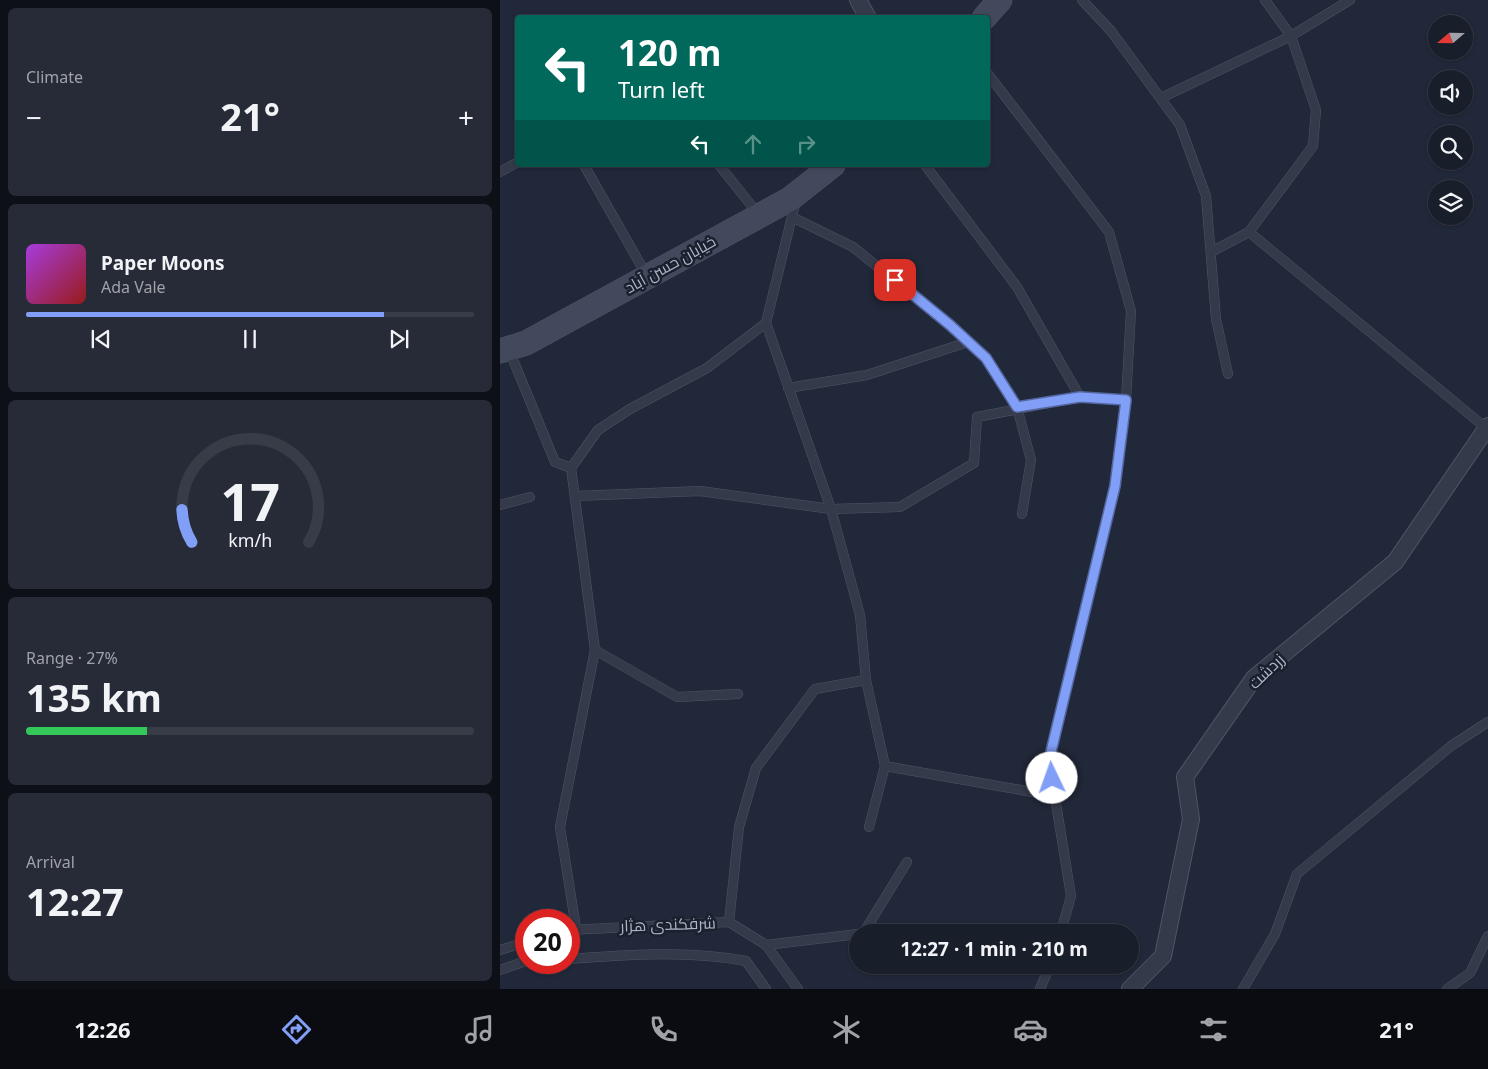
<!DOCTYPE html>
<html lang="en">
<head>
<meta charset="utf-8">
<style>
	body { margin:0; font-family:"Noto Sans",Cairo,sans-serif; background:#262b37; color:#f1f3f6; height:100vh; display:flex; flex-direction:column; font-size:19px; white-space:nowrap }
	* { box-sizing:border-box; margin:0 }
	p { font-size:16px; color:#9fa2a9 }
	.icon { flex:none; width:28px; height:28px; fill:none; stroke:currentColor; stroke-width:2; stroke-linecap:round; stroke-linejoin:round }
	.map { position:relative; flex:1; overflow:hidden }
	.panel { display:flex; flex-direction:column; gap:8px; padding:8px; background:#0e1018; width:500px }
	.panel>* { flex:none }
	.banner { position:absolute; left:15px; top:15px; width:475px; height:152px; border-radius:5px; box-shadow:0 1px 4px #0004,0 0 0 1px #373c47; background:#00695c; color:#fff; overflow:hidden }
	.needle { width:32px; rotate:250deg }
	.tools { position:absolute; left:928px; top:15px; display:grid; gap:10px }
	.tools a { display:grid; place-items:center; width:45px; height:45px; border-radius:50%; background:#191e2b; box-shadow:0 1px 4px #0004,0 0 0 1px #373c47; font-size:25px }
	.speed { position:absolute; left:15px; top:909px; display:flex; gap:10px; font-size:25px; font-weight:700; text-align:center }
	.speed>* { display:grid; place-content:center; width:65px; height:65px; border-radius:50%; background:#191e2b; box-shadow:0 1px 4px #0004,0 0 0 1px #373c47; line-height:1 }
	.speed .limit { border:8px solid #d22; background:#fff; color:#111 }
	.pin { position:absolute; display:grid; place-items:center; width:42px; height:42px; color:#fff; margin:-21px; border-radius:10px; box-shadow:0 2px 8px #0006 }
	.me { position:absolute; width:55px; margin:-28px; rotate:357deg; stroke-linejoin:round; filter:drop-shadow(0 0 4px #0008) }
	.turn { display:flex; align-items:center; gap:18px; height:105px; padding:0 20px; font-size:22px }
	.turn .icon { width:65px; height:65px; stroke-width:2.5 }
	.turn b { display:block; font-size:35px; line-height:42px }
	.lanes { display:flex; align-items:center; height:48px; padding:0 20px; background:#0003; justify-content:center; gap:25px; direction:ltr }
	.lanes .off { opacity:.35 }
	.big { font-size:38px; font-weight:700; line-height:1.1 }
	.panel .widget { flex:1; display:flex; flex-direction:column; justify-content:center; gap:8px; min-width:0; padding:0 18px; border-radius:8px; background:#262b37 }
	.panel .dial { align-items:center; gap:0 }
	.dial svg { height:130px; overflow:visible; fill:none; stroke:#373c47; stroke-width:7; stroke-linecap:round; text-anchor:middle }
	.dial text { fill:#f1f3f6; stroke:none }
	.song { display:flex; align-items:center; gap:15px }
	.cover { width:60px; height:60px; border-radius:8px; background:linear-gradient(135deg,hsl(280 70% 55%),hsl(0 70% 35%)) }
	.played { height:5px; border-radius:2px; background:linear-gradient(90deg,#829ff8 80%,#373c47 80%) }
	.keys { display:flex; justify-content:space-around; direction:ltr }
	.heat { display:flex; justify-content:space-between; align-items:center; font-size:28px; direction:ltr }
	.charge { height:8px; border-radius:4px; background:linear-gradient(90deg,#34c759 27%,#373c47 0) }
	.trip { position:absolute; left:349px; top:924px; width:290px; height:50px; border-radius:25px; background:#191e2b; box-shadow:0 1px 4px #0004,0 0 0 1px #373c47; font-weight:700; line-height:50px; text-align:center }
	.tabs { display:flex; height:80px; justify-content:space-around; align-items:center; background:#0a0c11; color:#9fa2a9 }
	.tabs .icon { width:35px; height:35px }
	.tabs .on { color:#829ff8 }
	.tabs b { font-size:22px; color:#f1f3f6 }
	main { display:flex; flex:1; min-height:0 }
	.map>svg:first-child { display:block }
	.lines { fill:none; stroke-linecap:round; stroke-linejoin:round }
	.lane-casing { stroke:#4f5564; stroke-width:10 }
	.street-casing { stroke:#4f5564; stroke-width:18 }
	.secondary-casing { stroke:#4f5564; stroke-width:25 }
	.lane { stroke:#353a4a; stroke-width:9 }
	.street { stroke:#353a4a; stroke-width:16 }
	.secondary { stroke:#43495d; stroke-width:24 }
	.route-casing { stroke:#5467a1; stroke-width:12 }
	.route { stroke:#829ff8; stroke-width:9 }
	.labels { text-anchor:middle; stroke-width:5; stroke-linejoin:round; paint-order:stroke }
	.street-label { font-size:16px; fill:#afb5c6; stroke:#1a202e }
</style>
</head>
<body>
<main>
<section class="panel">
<div class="widget"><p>Climate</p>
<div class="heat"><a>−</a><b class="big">21°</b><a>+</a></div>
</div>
<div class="widget">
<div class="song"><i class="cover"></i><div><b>Paper Moons</b><p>Ada Vale</p></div></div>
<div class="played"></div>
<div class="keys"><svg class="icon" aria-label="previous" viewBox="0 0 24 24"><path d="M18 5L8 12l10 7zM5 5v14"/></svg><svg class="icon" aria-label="pause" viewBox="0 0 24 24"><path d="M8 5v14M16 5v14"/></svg><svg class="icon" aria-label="next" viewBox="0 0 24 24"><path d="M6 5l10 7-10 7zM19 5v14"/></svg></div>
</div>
<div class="widget dial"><svg viewBox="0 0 100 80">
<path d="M14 69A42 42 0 1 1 86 69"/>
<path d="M14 69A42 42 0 0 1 8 49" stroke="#829ff8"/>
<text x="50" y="56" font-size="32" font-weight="700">17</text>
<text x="50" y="72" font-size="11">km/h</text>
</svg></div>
<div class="widget"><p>Range · 27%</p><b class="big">135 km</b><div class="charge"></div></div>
<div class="widget"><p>Arrival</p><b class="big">12:27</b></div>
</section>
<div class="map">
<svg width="988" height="989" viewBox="0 0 988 989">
	<rect width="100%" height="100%" fill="#212839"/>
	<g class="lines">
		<defs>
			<g id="lane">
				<polyline points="582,0 611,31 680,125 706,196 716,319 728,374"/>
				<polyline points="488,74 609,232 631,311 626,400 615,486 549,760 571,896 561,932"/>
				<polyline points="661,98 791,36 850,0"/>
				<polyline points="84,165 147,276"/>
				<polyline points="219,165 259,215"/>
				<polyline points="425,165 517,287 580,397"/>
				<polyline points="0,172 18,162"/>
				<polyline points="296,200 266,323 331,509 360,615 366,680 385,766 555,796"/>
				<polyline points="292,217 353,247 450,325 486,358 517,407 531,460 522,514"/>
				<polyline points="749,232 986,428"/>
				<polyline points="711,252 749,232 813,146 816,110 791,36 765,0"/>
				<polyline points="9,350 55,462 71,468 98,430 130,409 207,368 266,323"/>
				<polyline points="288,388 367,375 468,342"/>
				<polyline points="71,468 95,650 60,827 76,928"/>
				<polyline points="75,496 200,491 331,509 400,507 474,463 477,417 580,397 626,400"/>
				<polyline points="0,505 30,497"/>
				<polyline points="95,650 177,697 238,694"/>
				<polyline points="369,827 385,766"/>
				<polyline points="229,922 239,827 256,768 315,689 366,680"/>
				<polyline points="69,930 229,922 266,945 298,989"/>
				<polyline points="364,932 407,862"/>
				<polyline points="266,945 358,934"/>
				<polyline points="0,950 26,942"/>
				<path d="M 69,959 C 128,955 187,950 246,961 L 266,989"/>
				<polyline points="0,970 26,961"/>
				<polyline points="540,989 550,965"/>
				<polyline points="743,989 775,934 797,874 951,746 988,722"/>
				<polyline points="947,989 970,973 988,936"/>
			</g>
			<g id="street">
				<polyline points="358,0 368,18"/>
				<polyline points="630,989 663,956 691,819 685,777 754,678 895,562 988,426"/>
			</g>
			<g id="secondary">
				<polyline points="484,18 500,0"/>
				<polyline points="0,351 26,343 290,199 333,165"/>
			</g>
		</defs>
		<use href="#lane" class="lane-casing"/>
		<use href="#street" class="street-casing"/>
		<use href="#secondary" class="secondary-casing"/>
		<use href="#lane" class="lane"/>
		<use href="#street" class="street"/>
		<use href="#secondary" class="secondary"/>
	</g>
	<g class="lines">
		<defs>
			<polyline id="route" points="395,280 450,325 486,358 517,407 580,397 626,400 615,486 549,760 552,778"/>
		</defs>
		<use href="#route" class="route-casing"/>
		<use href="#route" class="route"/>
	</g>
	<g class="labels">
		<g class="street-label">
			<text transform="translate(170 264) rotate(-29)" y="6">خیابان حسن آباد</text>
			<text transform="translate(766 671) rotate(-44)" y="6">زردشت</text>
			<text transform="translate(168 924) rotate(-2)" y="6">شرفکندی هژار</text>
		</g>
	</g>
</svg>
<div class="tools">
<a><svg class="needle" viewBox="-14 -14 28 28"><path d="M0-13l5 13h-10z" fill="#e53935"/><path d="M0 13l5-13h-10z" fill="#9fa2a9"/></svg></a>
<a><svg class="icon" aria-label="sound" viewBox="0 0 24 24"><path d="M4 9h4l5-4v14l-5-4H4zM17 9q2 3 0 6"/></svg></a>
<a><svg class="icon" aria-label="search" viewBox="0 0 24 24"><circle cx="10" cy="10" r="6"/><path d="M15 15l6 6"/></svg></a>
<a><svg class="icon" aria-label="layers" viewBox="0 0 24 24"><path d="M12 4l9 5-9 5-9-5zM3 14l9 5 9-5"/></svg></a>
</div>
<div class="speed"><div class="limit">20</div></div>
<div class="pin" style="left:395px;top:280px;background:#d93025"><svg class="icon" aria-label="arrive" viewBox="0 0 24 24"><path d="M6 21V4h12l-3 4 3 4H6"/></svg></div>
<svg class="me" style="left:552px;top:778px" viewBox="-20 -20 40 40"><circle r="19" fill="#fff"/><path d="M0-13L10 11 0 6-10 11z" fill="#829ff8"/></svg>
<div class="trip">12:27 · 1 min · 210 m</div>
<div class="banner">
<div class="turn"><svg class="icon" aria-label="left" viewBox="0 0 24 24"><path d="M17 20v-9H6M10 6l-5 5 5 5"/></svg><div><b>120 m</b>Turn left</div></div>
<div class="lanes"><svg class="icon" aria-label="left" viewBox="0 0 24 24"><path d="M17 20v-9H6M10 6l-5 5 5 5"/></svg><svg class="icon off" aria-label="ahead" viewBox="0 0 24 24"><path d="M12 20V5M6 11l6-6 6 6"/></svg><svg class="icon off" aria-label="right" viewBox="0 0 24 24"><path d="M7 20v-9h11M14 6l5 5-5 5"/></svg></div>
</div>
</div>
</main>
<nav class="tabs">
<b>12:26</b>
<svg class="icon on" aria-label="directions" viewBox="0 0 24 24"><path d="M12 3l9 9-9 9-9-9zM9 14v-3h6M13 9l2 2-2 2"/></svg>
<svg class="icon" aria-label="music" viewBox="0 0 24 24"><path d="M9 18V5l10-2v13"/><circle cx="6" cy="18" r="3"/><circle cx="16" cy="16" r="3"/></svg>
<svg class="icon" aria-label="phone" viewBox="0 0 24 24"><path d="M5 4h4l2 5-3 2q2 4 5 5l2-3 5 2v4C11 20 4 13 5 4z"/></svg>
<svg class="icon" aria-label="climate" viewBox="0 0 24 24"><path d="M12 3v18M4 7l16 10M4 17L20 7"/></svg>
<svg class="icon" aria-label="car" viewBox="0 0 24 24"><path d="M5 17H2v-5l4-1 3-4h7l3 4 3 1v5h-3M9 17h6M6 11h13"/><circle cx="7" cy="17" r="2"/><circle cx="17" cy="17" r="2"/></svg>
<svg class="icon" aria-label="filters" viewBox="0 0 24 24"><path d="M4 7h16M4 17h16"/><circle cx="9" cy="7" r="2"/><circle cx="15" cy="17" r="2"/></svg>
<b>21°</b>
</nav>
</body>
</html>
